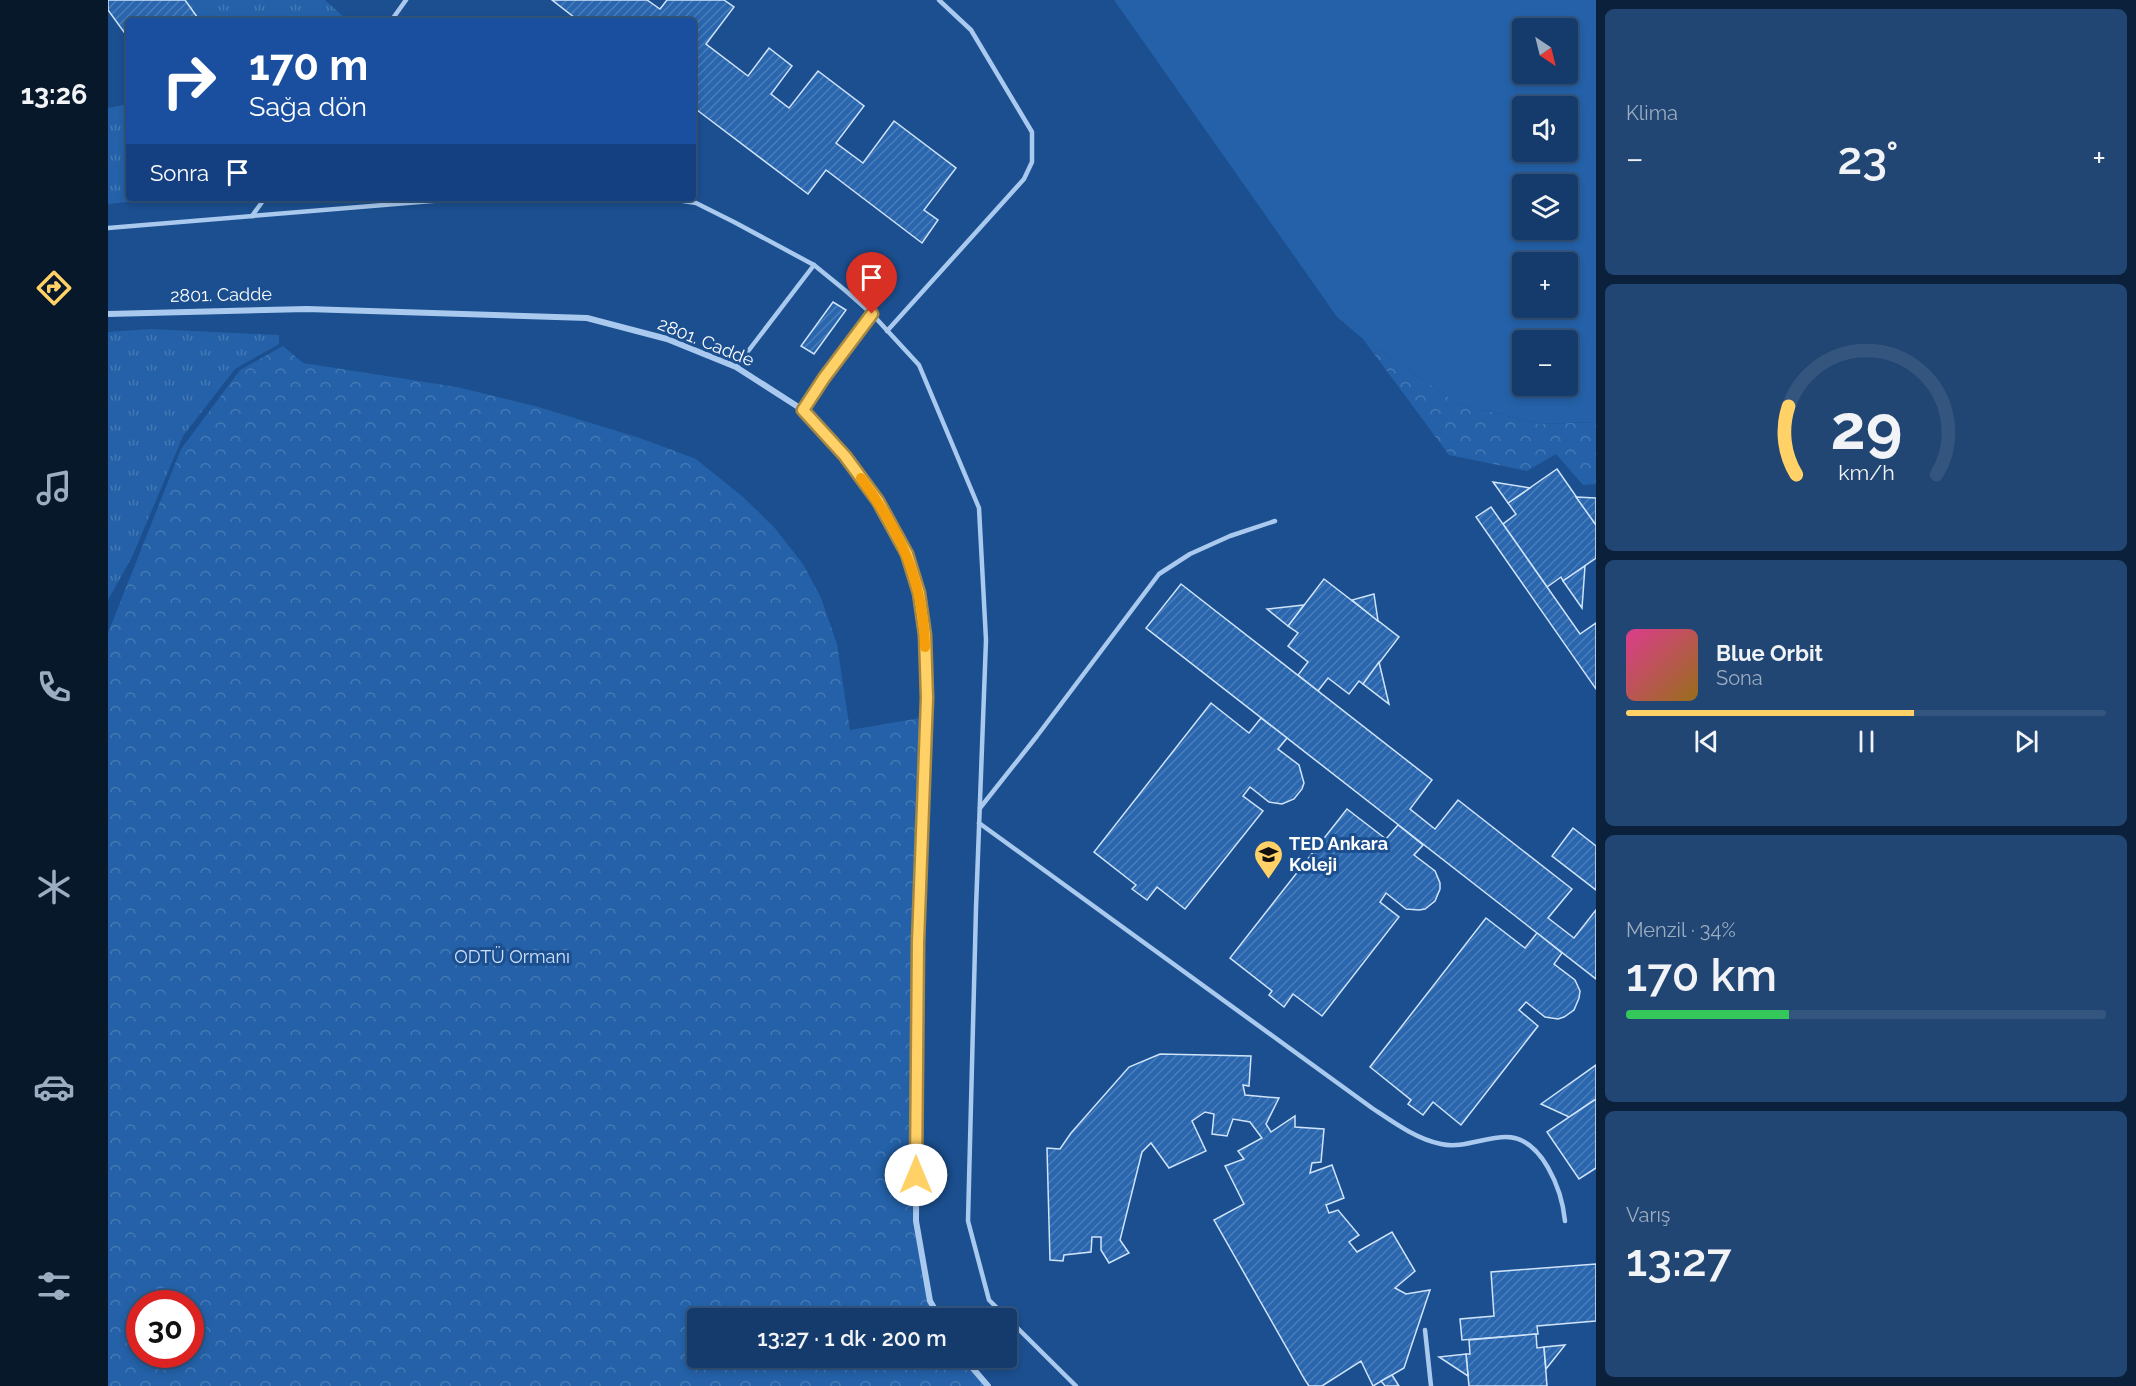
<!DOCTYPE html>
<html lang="tr">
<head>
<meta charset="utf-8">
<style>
	body { margin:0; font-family:Raleway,sans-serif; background:#214673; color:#f1f3f6; height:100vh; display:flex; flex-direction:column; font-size:22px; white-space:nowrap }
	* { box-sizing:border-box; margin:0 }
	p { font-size:20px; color:#9dadc1 }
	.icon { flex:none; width:33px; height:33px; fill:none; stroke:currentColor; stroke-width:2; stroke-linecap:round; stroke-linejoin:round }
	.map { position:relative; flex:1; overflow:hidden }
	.panel { display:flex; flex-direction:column; gap:9px; padding:9px; background:#0b203b; width:540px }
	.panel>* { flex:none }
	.banner { position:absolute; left:18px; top:18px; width:570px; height:183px; border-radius:6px; box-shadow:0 3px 9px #0003,0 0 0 2px #33557e; background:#1a4fa0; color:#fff; overflow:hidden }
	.needle { width:39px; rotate:145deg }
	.fabs { position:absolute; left:1404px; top:18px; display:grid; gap:12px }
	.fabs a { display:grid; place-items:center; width:66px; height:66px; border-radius:6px; background:#143b6b; box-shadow:0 3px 9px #0003,0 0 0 2px #33557e; font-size:30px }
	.speed { position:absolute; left:18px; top:1290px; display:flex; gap:12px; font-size:30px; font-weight:700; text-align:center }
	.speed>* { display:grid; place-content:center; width:78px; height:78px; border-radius:50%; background:#143b6b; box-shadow:0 3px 9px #0003,0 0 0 2px #33557e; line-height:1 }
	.speed .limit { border:9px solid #d22; background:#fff; color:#111 }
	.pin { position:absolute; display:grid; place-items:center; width:51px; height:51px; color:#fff; margin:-62px -26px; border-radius:50% 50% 50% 0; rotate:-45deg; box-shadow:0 0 6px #0007 }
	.pin .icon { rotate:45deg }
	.me { position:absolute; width:66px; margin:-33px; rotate:0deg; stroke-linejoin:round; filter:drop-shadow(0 0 4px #0008) }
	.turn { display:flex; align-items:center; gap:21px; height:126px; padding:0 24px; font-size:27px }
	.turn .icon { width:78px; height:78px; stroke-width:2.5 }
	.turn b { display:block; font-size:42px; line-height:51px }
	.then { display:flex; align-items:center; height:57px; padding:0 24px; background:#0003; gap:12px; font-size:22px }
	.big { font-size:45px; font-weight:600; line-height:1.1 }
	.panel .card { flex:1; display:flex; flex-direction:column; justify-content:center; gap:9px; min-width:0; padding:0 21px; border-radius:9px; background:#214673 }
	.panel .dial { align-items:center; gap:0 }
	.dial svg { height:156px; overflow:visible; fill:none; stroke:#33557e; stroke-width:7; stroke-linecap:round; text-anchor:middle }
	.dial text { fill:#f1f3f6; stroke:none }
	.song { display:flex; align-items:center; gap:18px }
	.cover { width:72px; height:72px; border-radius:9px; background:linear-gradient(135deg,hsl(330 70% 55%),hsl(40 70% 35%)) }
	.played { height:6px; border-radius:3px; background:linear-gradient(90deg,#ffd166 60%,#33557e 60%) }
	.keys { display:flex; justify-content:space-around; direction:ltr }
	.heat { display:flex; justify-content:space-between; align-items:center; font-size:33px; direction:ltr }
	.charge { height:9px; border-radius:4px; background:linear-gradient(90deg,#34c759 34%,#33557e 0) }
	.trip { position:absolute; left:579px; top:1308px; width:330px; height:60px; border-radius:6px; background:#143b6b; box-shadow:0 3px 9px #0003,0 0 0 2px #33557e; font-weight:600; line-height:60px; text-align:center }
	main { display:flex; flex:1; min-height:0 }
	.tab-bar { display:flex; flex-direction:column; width:108px; justify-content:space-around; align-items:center; background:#08182b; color:#9dadc1 }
	.tab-bar .icon { width:42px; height:42px }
	.tab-bar .selected { color:#ffd166 }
	.tab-bar b { font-size:27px; color:#f1f3f6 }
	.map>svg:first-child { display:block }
	.grass { fill:url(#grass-tufts) }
	.forest { fill:url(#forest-crowns); fill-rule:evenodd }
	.pitch { fill:#2461a8; fill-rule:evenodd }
	.building { fill:url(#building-hatch); stroke:#cfe3fa; stroke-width:1.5 }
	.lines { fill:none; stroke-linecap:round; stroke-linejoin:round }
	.service { stroke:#a9c9ee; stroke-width:4.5 }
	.minor { stroke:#a9c9ee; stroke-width:6 }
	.route-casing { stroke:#a68842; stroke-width:15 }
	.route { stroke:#ffd166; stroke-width:10 }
	.slow { stroke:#f59e0b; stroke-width:10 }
	.labels { text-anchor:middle; stroke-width:6; stroke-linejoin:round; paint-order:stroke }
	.street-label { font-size:18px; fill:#fff; stroke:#1b4f8f }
	.poi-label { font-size:18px; font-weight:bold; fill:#fff; stroke:#1b4f8f; text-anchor:start }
	.park-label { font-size:18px; fill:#cfe3fa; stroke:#1b4f8f }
</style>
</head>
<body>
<main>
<nav class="tab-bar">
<b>13:26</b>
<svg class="icon selected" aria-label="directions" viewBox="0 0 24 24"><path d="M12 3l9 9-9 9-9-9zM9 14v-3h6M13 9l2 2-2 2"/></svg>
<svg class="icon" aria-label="music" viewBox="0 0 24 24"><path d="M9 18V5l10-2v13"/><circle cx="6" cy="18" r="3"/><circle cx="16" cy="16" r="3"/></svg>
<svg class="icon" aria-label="phone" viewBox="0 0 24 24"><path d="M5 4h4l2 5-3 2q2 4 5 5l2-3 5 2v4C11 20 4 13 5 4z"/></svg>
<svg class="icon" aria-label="climate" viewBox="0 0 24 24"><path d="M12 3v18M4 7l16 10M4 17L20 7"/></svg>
<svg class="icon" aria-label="car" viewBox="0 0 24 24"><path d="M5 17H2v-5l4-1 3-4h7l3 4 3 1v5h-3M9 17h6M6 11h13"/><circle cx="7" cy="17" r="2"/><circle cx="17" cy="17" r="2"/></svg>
<svg class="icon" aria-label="filters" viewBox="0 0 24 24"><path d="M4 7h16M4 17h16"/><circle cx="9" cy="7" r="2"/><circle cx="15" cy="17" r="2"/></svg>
</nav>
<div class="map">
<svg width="1488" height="1386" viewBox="0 0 1488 1386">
	<defs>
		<pattern id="grass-tufts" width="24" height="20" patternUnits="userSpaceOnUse" patternTransform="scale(1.5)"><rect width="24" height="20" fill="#2461a8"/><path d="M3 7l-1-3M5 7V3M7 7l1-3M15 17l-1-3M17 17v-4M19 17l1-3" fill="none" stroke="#4579b5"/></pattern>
		<pattern id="forest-crowns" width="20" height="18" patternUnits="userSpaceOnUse" patternTransform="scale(1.5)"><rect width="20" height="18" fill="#2461a8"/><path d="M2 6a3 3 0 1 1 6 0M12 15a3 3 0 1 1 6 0" fill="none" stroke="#4579b5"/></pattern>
		<pattern id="building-hatch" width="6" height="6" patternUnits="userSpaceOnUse" patternTransform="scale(1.5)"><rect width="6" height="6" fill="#2a66ad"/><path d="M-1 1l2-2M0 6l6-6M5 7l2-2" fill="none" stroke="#4a7db9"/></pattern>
	</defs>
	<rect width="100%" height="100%" fill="#1b4f8f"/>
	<g class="grass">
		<polygon points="77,0 217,0 240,21 92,21"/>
		<polygon points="21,104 21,198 57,198 0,204 0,108"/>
		<polygon points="42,329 171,335 171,344 127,369 75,436 25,555 0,600 0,332"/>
	</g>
	<g class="forest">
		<polygon points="1255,339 1351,404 1432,424 1488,422 1488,484 1475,485 1448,454 1419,471 1341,455"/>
		<path d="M 175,346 L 195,363 L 349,387 L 427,406 L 532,438 L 588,459 L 635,497 L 666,527 L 695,564 L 713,598 L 729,644 L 742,730 L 818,717 L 810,942 L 808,1221 L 822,1301 L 832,1318 L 590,1318 L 590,1358 L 856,1358 L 880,1386 L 0,1386 L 0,633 L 73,449 L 132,370 ZM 32,1304 L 82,1304 L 82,1354 L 32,1354 Z"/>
	</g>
	<path class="pitch" d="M 1006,0 L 1488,0 L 1488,422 L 1432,424 L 1351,404 L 1255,339 L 1229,317 ZM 1414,28 L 1460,28 L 1460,74 L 1414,74 ZM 1414,106 L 1460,106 L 1460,152 L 1414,152 ZM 1414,184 L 1460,184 L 1460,230 L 1414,230 ZM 1414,262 L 1460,262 L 1460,308 L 1414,308 ZM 1414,340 L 1460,340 L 1460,386 L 1414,386 Z"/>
	<g class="building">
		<polygon points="0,0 77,0 92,21 21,21 21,39 0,10"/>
		<polygon points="444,0 539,0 552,9 559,0 616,0 626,7 598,44 640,76 661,48 684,66 663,94 681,108 710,71 756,106 728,143 755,163 786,121 848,168 816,210 830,220 814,243 718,170 700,194 585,107 585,21 471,21"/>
		<polygon points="725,302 738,310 706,354 693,346"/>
		<polygon points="1449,469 1488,525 1488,558 1455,581 1453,577 1439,587 1395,524 1408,514 1400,503"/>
		<polygon points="1385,482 1422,488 1400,503"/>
		<polygon points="1468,497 1488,498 1488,525"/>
		<polygon points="1383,507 1472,634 1488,623 1488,689 1368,517"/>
		<polygon points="1477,566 1474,608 1455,581"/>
		<polygon points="1216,579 1291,637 1255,684 1251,681 1241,694 1220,678 1210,691 1190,675 1200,662 1180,646 1190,633 1180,626"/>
		<polygon points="1073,584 1324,780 1302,809 1327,829 1350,800 1464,889 1440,918 1466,938 1488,910 1488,979 1038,628"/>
		<polygon points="1266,594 1270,621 1244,600"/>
		<polygon points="1196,605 1180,626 1159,609"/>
		<polygon points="1271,662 1281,704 1255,684"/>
		<polygon points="1103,703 1141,733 1153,718 1179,738 1170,749 1191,765 1196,783 1194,789 1186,799 1174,804 1161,802 1142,787 1135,796 1155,811 1077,909 1049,887 1039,900 1024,889 1028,885 986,852"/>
		<polygon points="1239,809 1278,839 1290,825 1315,845 1306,855 1327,871 1332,883 1332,889 1327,901 1317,909 1311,910 1298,909 1278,893 1272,902 1291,917 1214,1016 1185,994 1176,1007 1161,995 1164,991 1122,958"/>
		<polygon points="1465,828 1488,846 1488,890 1444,856"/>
		<polygon points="1378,918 1417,948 1429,933 1454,953 1446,964 1467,980 1472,991 1471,998 1466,1010 1456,1017 1450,1019 1437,1017 1418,1002 1411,1010 1430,1026 1353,1125 1325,1102 1315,1115 1300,1104 1303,1100 1262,1067"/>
		<polygon points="1052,1054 1143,1056 1141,1086 1135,1085 1137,1095 1171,1098 1158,1124 1163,1132 1187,1116 1187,1127 1216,1129 1213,1162 1204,1163 1202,1173 1224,1165 1236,1198 1218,1205 1221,1213 1230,1210 1251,1235 1241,1242 1249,1252 1284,1232 1307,1271 1287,1288 1298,1294 1322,1290 1296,1368 1265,1386 1253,1361 1214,1386 1201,1386 1197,1380 1106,1220 1136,1204 1117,1166 1136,1159 1130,1151 1154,1138 1142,1122 1125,1119 1119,1136 1104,1134 1106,1114 1097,1112 1084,1121 1098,1151 1061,1168 1043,1143 1034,1152 1012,1240 1021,1253 1001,1263 993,1250 993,1237 984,1237 983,1252 956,1255 955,1261 942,1260 939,1148 952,1149 963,1133 1021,1067"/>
		<polygon points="1488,1065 1488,1099 1461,1117 1433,1104"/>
		<polygon points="1488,1099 1488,1168 1471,1179 1439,1132"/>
		<polygon points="1488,1264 1488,1321 1429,1326 1430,1334 1354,1340 1352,1319 1386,1316 1383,1272"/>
		<polygon points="1428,1334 1429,1348 1436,1347 1439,1386 1361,1386 1358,1354 1362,1354 1361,1340"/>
		<polygon points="1457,1345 1438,1369 1436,1347"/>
		<polygon points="1358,1354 1360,1376 1331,1357"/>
		<polygon points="1284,1375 1291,1386 1277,1386 1273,1381"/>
	</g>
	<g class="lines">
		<g class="service">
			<polyline points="283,21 298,0"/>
			<polyline points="556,198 588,203 626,222 706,265 738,291 764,314 811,365 871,508 878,640 868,908 860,1221 881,1300 968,1386"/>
			<polyline points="144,216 157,198"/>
			<polyline points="0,228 360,198"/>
			<polyline points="779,331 916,179 924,162 924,132 863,30 831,0"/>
			<polyline points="628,367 706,265"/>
			<polyline points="695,410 716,378 764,314"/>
			<polyline points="872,808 929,736 1051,574 1082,554 1122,536 1167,521"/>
			<path d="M 871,823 L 1264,1108 C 1285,1122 1308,1139 1333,1144 C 1354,1149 1377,1137 1398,1137 C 1434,1137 1454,1190 1457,1221"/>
			<polyline points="1317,1330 1323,1386"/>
		</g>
		<g class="minor">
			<polyline points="0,314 199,309 479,318 559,339 628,367 695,410 737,456 770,501 799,554 811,593 817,635 818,717 810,942 808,1221 822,1301 832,1318"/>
			<polyline points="856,1358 880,1386"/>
		</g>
	</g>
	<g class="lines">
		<defs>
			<polyline id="route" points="764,314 716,378 695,410 737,456 770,501 799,554 811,593 817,635 819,698 810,942 808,1175"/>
		</defs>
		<use href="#route" class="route-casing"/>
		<use href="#route" class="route"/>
		<path class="slow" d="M 753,478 C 793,533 815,579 817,647"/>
	</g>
	<defs>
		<symbol id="school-pin" viewBox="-11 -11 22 30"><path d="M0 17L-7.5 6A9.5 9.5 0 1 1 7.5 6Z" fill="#ffd166" stroke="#1b4f8f"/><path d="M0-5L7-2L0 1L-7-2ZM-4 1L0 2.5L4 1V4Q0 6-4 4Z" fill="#111"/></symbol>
	</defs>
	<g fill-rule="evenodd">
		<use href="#school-pin" x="1144" y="838" width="33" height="45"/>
	</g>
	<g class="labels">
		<g class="street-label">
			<text transform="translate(113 295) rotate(-1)" y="6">2801. Cadde</text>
			<text transform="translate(598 342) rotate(22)" y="6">2801. Cadde</text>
		</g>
		<g class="poi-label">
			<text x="1181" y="850">TED Ankara<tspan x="1181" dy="21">Koleji</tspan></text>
		</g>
		<g class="park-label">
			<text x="404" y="963">ODTÜ Ormanı</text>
		</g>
	</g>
</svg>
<div class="fabs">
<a><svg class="needle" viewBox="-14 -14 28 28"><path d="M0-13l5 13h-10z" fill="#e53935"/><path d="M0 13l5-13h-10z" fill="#9dadc1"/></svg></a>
<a><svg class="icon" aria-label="sound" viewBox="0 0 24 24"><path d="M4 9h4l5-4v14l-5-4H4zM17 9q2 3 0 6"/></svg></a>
<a><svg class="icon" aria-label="layers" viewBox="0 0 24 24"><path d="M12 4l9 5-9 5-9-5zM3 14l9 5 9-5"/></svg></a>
<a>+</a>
<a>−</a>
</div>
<div class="speed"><div class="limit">30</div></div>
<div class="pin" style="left:764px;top:314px;background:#d93025"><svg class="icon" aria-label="arrive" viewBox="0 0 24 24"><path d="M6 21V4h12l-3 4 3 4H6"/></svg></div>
<svg class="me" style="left:808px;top:1175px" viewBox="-20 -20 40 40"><circle r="19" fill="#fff"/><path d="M0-13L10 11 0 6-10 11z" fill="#ffd166"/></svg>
<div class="trip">13:27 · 1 dk · 200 m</div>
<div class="banner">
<div class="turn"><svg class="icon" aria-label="right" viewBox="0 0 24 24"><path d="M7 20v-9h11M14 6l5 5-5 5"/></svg><div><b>170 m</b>Sağa dön</div></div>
<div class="then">Sonra<svg class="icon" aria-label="arrive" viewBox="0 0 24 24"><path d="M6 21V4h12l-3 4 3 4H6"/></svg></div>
</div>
</div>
<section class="panel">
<div class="card"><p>Klima</p>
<div class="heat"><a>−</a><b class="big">23°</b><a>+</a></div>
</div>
<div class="card dial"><svg viewBox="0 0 100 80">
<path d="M14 69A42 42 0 1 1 86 69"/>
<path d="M14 69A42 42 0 0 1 10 34" stroke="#ffd166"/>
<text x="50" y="56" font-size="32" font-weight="700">29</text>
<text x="50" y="72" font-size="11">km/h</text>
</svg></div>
<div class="card">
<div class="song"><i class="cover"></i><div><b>Blue Orbit</b><p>Sona</p></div></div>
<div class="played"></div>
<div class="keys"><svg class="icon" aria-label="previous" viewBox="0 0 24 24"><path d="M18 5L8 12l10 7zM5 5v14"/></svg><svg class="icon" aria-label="pause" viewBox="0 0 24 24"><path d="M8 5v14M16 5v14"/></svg><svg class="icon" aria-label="next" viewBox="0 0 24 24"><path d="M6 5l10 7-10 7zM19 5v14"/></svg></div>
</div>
<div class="card"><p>Menzil · 34%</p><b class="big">170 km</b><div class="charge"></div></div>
<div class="card"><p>Varış</p><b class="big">13:27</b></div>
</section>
</main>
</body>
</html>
